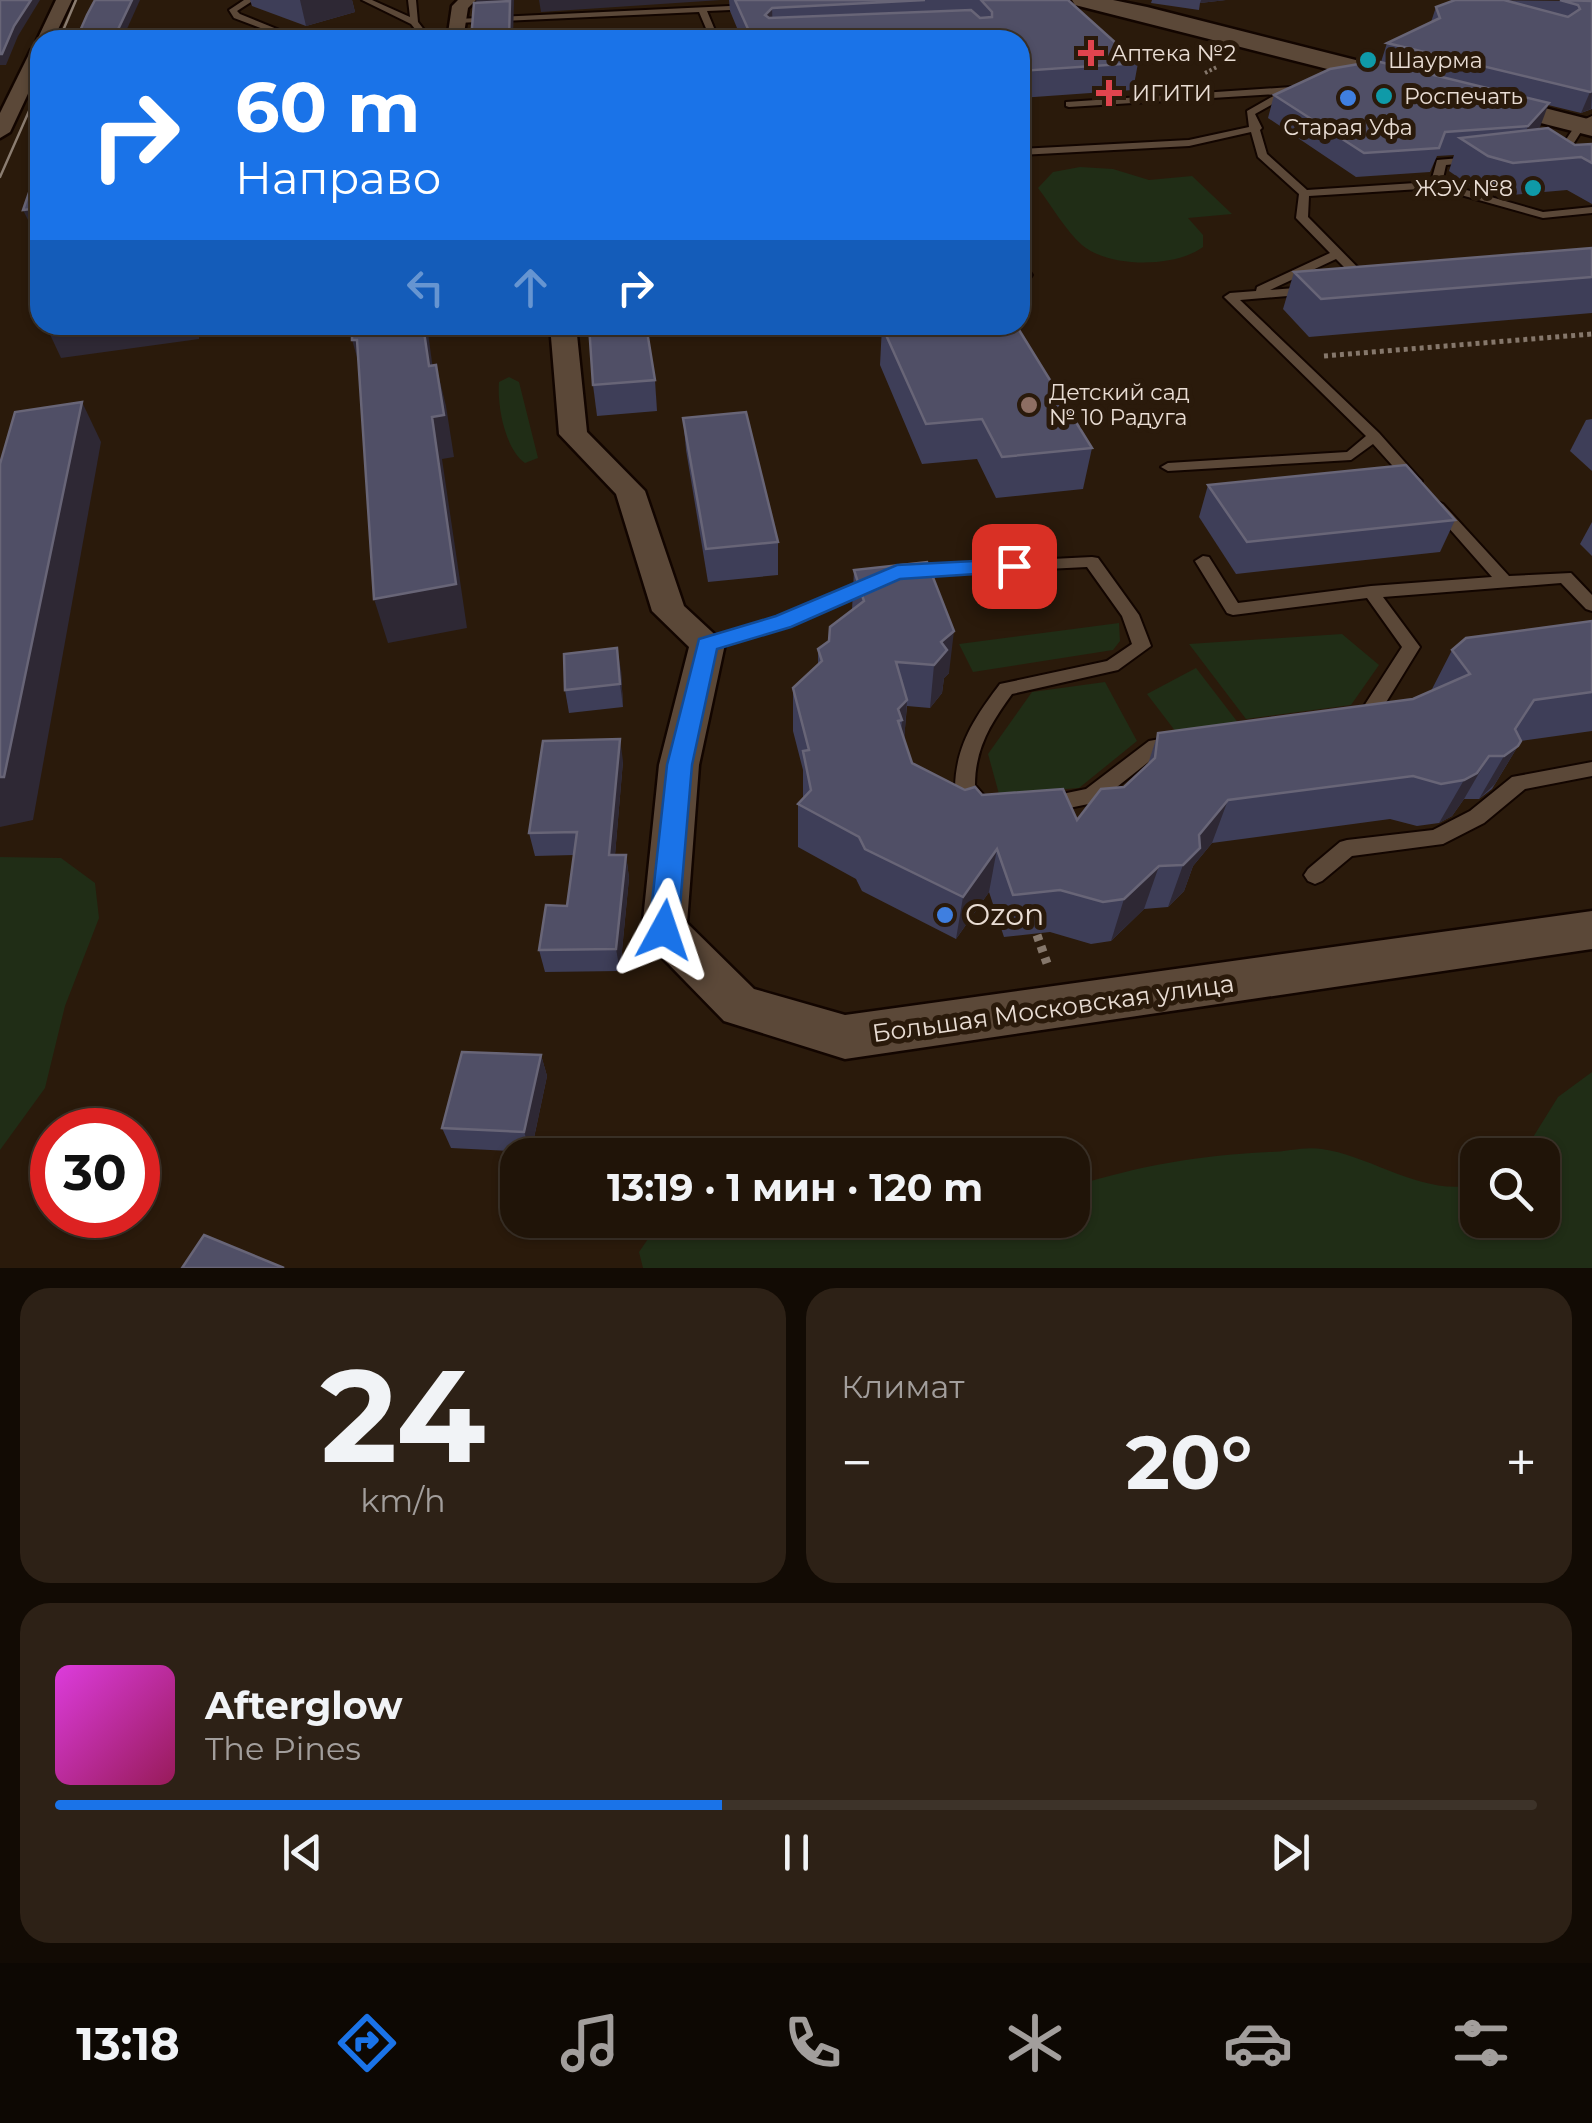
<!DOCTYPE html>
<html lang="ru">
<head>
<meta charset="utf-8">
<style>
	body { margin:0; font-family:Montserrat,sans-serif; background:#2d2116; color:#f1f3f6; height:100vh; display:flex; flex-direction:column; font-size:38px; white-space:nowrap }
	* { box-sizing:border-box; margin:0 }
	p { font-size:32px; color:#a29e9c }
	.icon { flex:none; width:55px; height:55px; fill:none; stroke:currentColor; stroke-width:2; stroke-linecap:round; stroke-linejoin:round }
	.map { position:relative; height:1268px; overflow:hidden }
	.sheet { display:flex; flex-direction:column; gap:20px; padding:20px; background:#120b04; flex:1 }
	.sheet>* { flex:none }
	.guide { position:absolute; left:30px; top:30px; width:1000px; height:305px; border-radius:30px; box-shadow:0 2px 8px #0004,0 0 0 2px #3d3329; background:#1a73e8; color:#fff; overflow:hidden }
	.controls { position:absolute; left:1460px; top:1138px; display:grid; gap:20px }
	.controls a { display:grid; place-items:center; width:100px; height:100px; border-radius:20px; background:#201408; box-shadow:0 2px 8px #0004,0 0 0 2px #3d3329; font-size:50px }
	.speed { position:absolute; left:30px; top:1108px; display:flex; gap:20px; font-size:50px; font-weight:700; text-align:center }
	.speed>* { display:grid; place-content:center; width:130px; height:130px; border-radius:50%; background:#201408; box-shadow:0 2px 8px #0004,0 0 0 2px #3d3329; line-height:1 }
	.speed .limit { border:15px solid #d22; background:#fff; color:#111 }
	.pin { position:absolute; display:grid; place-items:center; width:85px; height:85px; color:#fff; margin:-42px; border-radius:20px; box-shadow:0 5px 15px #0006 }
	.me { position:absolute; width:110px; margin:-55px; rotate:5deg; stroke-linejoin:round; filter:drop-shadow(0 0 8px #0008) }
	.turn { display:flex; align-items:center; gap:35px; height:210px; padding:0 40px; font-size:45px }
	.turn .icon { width:130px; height:130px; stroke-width:2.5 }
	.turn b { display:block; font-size:70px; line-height:85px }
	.lanes { display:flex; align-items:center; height:95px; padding:0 40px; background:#0003; justify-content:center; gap:50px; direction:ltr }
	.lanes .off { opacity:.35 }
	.big { font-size:75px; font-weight:700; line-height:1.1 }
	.sheet .widget { flex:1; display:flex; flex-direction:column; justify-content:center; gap:15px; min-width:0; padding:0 35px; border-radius:30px; background:#2d2116 }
	.sheet .dial { align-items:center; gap:0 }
	.dial b { font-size:130px; line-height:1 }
	.song { display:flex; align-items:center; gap:30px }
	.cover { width:120px; height:120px; border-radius:15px; background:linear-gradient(135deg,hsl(300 70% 55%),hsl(330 70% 35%)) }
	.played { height:10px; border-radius:5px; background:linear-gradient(90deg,#1a73e8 45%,#3d3329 45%) }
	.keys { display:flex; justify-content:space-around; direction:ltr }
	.heat { display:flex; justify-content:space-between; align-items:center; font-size:55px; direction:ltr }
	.sheet .tiles { flex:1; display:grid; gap:20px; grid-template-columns:1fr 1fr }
	.widget:last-child { grid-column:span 2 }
	.trip { position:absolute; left:500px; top:1138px; width:590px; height:100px; border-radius:30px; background:#201408; box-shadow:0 2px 8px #0004,0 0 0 2px #3d3329; font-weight:700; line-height:100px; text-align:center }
	.menu { display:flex; height:160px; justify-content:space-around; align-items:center; background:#0d0803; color:#a29e9c }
	.menu .icon { width:70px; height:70px }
	.menu .current { color:#1a73e8 }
	.menu b { font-size:45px; color:#f1f3f6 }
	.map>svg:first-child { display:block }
	.green { fill:#202d16 }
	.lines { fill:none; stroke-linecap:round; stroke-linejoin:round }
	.service-casing { stroke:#120500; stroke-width:4 }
	.minor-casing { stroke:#120500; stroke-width:5 }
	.secondary-casing { stroke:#120500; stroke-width:5 }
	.path-far2 { stroke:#85776b; stroke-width:4; stroke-dasharray:2.5 2.5; stroke-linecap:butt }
	.path-far1 { stroke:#85776b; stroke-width:5; stroke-dasharray:4 4; stroke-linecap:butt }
	.path { stroke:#85776b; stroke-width:9; stroke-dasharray:6 6; stroke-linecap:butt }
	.service { fill:#5b4838; fill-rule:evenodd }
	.minor { fill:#5b4838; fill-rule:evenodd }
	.secondary { fill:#5b4838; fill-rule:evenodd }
	.tram { stroke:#8b7d71; stroke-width:2.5 }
	.wall { fill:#3e3e58 }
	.shaded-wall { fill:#2e2834 }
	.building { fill:#504f66; stroke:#686577; stroke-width:2.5 }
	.route { fill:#1a73e8; stroke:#114b97; stroke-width:2.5 }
	.health-dot { fill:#e0444e; stroke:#2a1a0b; stroke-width:4 }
	.culture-dot { fill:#0f9aa8; stroke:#2a1a0b; stroke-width:4 }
	.shop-dot { fill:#3f7fe0; stroke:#2a1a0b; stroke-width:4 }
	.education-dot { fill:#8d6e63; stroke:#2a1a0b; stroke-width:4 }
	.labels { text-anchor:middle; stroke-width:10; stroke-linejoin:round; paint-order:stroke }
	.far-poi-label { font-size:22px; fill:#e9ddd4; stroke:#2a1a0b; text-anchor:start }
	.street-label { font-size:25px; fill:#e9ddd4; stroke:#2a1a0b }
	.near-poi-label { font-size:30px; fill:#e9ddd4; stroke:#2a1a0b; text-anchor:start }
</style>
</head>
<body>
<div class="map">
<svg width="1592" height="1268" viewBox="0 0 1592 1268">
	<rect width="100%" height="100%" fill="#2a1a0b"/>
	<g class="green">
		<path d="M 1080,167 L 1113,169 L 1149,180 L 1192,176 L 1232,214 L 1188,218 L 1203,235 L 1203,247 C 1175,268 1109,268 1082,245 C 1065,230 1052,206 1038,188 L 1053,172 Z"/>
		<path d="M 509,377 L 519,382 L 538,458 L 525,463 C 505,449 497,406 499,382 Z"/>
		<polygon points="1119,623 1120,641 1113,650 973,672 959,644"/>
		<polygon points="1342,634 1379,665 1351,705 1246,719 1189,644"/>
		<polygon points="1196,668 1239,724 1176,732 1147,694"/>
		<polygon points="1105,682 1137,741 1079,788 999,794 988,754 1032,692"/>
		<polygon points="0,857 61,858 95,883 99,918 65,1006 45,1088 0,1150"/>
		<path d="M 1592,1072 L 1592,1268 L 643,1268 L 639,1252 L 661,1220 L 736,1220 L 795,1231 L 894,1231 L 939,1220 L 1072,1220 L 1073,1186 C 1145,1165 1193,1156 1269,1152 C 1286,1152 1305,1146 1322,1149 C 1372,1156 1426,1198 1477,1184 L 1478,1220 L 1542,1220 L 1542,1155 L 1522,1155 L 1558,1097 Z"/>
	</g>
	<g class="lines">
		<defs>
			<g id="service">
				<polygon points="244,0 254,0 237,11 240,14 304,40 292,40 234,18 229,10"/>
				<polygon points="362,0 372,0 410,17 408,0 416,0 418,22 432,40 424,40 411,24"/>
				<polygon points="751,5 754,9 707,11 719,40 711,40 699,12 457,23 453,21 457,19"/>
				<polygon points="1291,87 1296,90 1294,92 1255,114 1262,128 1260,130 1267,154 1307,190 1431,182 1437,160 1472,157 1477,160 1476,162 1446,165 1442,183 1543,212 1592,207 1592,213 1543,218 1436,188 1309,196 1308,217 1371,281 1361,284 1336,259 1270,290 1307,287 1311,288 1311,294 1240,300 1379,433 1419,478 1422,481 1419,484 1409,484 1373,444 1351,460 1168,471 1161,467 1168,463 1347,452 1366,436 1224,297 1230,293 1256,291 1257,287 1330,253 1296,218 1299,194 1258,157 1251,132 1189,146 1020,155 1020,149 1189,140 1249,127 1247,111 1277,94 1069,107 1066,106 1066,102"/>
				<polygon points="1592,116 1592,123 1584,127 1572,146 1592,159 1592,166 1561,147 1577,123"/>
				<polygon points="1020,262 1024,263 1032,275 1030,278 1020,279"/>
				<path d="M 1438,502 L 1443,504 L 1509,576 L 1571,573 L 1592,595 L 1592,611 L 1586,609 L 1561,583 L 1383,597 L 1420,647 L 1377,717 C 1368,719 1362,721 1353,719 L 1351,714 L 1353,709 L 1364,706 L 1402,647 L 1367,598 L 1233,615 L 1227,613 L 1195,561 L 1203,556 L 1209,557 L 1238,603 L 1371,586 L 1492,577 L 1433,510 L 1430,507 Z"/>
				<path d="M 1092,557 L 1098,558 L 1139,615 L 1151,646 L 1118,670 L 1012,694 C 991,723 975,748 975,785 L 994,807 L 991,813 C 975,818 962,800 955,787 C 956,745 975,717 1000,684 L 1107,661 L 1132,644 L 1122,616 L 1087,567 L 908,576 L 900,571 L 908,566 Z"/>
				<polygon points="874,577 882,582 880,586 790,626 707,650 698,644 701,640 778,618"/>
				<polygon points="1176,736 1183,738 1186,743 1183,748 1161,752 1098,802 1045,813 1038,811 1035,805 1038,799 1086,789 1149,741"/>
				<polygon points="1592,762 1592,776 1525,789 1484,823 1443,844 1352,856 1322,881 1315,884 1308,881 1304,875 1308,869 1340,842 1347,840 1433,830 1470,811 1512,777"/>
			</g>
			<g id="minor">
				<polygon points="56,0 72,0 53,40 40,40 39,44 37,40"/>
				<polygon points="458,0 476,0 468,8 463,40 447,40 452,6"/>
				<polygon points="40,45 40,68 10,132 0,138 0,113 31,50"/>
				<polygon points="550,325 576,325 587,432 645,491 684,606 725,644 699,765 687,923 754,989 845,1015 1592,911 1592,949 845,1059 724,1021 648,943 642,930 659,765 689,647 652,611 616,494 559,434"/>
			</g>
			<polygon id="secondary" points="1072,0 1113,0 1147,7 1592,120 1592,136 1075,5"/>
		</defs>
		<use href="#service" class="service-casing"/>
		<use href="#minor" class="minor-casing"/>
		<use href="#secondary" class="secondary-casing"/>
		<g class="path-far2">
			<polyline points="669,32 682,40"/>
			<polyline points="1126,56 1183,54"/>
			<polyline points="1205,73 1217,67"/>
		</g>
		<polyline class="path-far1" points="1324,356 1592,334"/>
		<polyline class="path" points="1037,935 1049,969"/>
		<use href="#service" class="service"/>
		<use href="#minor" class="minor"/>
		<use href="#secondary" class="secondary"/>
		<g class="tram">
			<polyline points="59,40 76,0"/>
			<polyline points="0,177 40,86"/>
		</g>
	</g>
	<g class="wall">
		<polygon points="250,0 352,0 355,12 306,26 252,6"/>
		<polygon points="729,0 1068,0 1138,63 1133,90 1020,98 1020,40 742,40 730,11"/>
		<polygon points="1152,0 1226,0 1200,3 1199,10 1151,3"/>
		<polygon points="1455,0 1592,1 1592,109 1581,113 1548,105 1537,130 1575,145 1592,144 1592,204 1567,190 1500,196 1475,189 1449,171 1454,155 1437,156 1430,172 1356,177 1268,118 1274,95 1381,62 1387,43 1431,22 1436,7"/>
		<polygon points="1592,248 1592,313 1309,337 1283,309 1294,272"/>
		<polygon points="882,326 1092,448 1083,489 996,498 977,459 922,464 880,365"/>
		<polygon points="655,380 657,411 597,416 593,385"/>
		<polygon points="683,418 778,542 778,575 708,582 686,450"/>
		<polygon points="1592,419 1592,471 1570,451 1586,420"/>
		<polygon points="1208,485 1455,520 1440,552 1236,574 1199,517"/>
		<polygon points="1592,522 1592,556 1580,544"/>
		<polygon points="854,570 949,673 944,678 942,693 930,708 907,706 904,739 912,763 965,790 1077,820 1124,787 1148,764 1158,733 1413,699 1431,691 1452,650 1592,621 1592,731 1521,741 1492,789 1479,799 1464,799 1452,816 1439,823 1417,826 1390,819 1212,843 1193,866 1184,891 1168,907 1144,909 1111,941 1091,944 1050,932 1004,937 989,892 956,939 862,891 856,879 798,847 798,804 803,798 803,770 793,731 793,688 818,665 818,649 829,641 852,610"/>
		<polygon points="621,670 623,707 569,713 565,690"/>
		<polygon points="623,761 615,855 626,855 629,878 620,971 545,972 539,950 567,906 574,855 535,856 529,833"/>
		<polygon points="541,1055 547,1076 531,1152 451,1148 442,1128"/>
	</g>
	<g class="shaded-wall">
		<polygon points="31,0 40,0 18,36 6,65 0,65 0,54 14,26"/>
		<polygon points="132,0 140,0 122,40 113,40"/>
		<polygon points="300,0 352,0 355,12 306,26"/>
		<polygon points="476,0 514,0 513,40 509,40 479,16"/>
		<polygon points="539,0 721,0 541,12"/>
		<polygon points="1201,0 1226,0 1200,3"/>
		<polygon points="772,8 773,33 765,15"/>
		<polygon points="1592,91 1591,109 1581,113 1590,92"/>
		<polygon points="1549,103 1540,127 1519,150 1528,126"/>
		<polygon points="40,208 40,218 28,220 23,210"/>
		<polygon points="71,325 200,325 199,339 61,358 47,328"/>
		<polygon points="423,325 427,325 438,407 429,366"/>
		<polygon points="352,340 357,340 364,381"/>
		<polygon points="436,365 446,406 454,457 442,459 467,628 388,643 374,599 432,417"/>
		<polygon points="82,402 101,442 33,820 0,827 0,777"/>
		<polygon points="954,631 949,673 944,678 942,693 930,708 934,665 941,642"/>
		<polygon points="617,648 621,670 623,707 620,684"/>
		<polygon points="907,700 904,743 900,747 902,720 898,709"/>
		<polygon points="620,739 623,761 613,878 609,855"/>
		<polygon points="1521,741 1495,784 1479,799 1504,756"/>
		<polygon points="1489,756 1464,799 1452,816 1439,823 1464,780"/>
		<polygon points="1228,800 1212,843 1193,866 1184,891 1168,907 1183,865 1199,835"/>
		<polygon points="997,849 989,892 956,939 963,897"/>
		<polygon points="626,855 629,878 620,971 616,949"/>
		<polygon points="1159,866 1144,909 1111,941 1124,899"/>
		<polygon points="541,1055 547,1076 531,1152 524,1132"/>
	</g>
	<g class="building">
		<polygon points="0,0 31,0 14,26 2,54 0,54"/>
		<polygon points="95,0 132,0 113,40 76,40 87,15"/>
		<polygon points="735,0 925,0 772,8 765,15 769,18 971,10 980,18 992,17 992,12 981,0 1068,0 1138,63 1020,71 1020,40 753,40"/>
		<polygon points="1455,0 1504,0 1568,17 1580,9 1578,5 1560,0 1592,1 1592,91 1590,92 1387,43 1440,18 1436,7"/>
		<polygon points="510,1 509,40 471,40 474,3"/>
		<polygon points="1376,61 1549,103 1528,126 1445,132 1439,148 1364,153 1274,95 1330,69"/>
		<polygon points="1548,128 1575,145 1592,144 1592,163 1581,157 1513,163 1488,156 1460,138"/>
		<polygon points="40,161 40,208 23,210"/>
		<polygon points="1592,248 1592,277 1321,299 1294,272"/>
		<polygon points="48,325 71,325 47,328"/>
		<polygon points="352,325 423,325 429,366 436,365 444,415 432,417 456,584 374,599 357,340 352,340"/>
		<polygon points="589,325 646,325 655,380 593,385"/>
		<polygon points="1016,325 1092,448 1002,457 982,419 926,424 882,326"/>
		<polygon points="82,402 4,777 0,777 0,464 15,412"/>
		<polygon points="746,412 778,542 706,549 683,418"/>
		<polygon points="1406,465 1455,520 1247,542 1208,485"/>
		<polygon points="927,562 954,631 941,642 947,650 934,665 896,662 907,700 898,709 902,720 898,721 912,763 965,790 975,787 982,795 1063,789 1077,820 1101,789 1124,787 1155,758 1158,733 1413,699 1470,674 1452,650 1466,638 1592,621 1592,692 1534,700 1515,729 1521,741 1518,746 1504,756 1489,756 1477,773 1464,780 1441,784 1413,776 1228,800 1199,835 1200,848 1183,865 1159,866 1124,899 1103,902 1060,890 1013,895 997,849 963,897 865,849 859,837 798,804 811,790 803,751 809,750 793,688 822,661 818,649 829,641 830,627 864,601 854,570"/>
		<polygon points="617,648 620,684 565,690 564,654"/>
		<polygon points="620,739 609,855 626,855 616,949 539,950 546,905 567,906 577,832 529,833 543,741"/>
		<polygon points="462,1052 541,1055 524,1132 442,1128"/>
		<polygon points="204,1235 284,1268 182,1268"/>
	</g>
	<polygon class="route" points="1014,559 1022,561 1025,566 1022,571 900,579 791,627 717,649 692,765 678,930 674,939 664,943 654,939 649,930 667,765 699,639 776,616 897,565"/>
	<g class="health-dot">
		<path d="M1086 38h10v10h10v10h-10v10h-10v-10h-10v-10h10z"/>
		<path d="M1104 78h10v10h10v10h-10v10h-10v-10h-10v-10h10z"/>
	</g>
	<g class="culture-dot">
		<circle cx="1368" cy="60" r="10"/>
		<circle cx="1384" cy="96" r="10"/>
		<circle cx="1533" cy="188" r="10"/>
	</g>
	<g class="shop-dot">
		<circle cx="1348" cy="98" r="10"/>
		<circle cx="945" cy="915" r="10"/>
	</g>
	<circle class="education-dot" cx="1029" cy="405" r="10"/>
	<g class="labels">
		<g class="far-poi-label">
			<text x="1111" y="61">Аптека №2</text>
			<text x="1388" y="68">Шаурма</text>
			<text x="1132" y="101">ИГИТИ</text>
			<text x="1404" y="104">Роспечать</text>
			<text x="1348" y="135" text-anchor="middle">Старая Уфа</text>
			<text x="1513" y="196" text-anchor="end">ЖЭУ №8</text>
			<text x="1049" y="400">Детский сад<tspan x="1049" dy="25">№ 10 Радуга</tspan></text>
		</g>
		<g class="street-label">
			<text transform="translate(1053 1008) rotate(-8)" y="9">Большая Московская улица</text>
		</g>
		<g class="near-poi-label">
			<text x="965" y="925">Ozon</text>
		</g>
	</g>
</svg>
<div class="controls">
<a><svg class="icon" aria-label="search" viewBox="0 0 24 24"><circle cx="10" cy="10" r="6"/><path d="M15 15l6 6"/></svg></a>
</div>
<div class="speed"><div class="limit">30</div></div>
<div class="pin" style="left:1014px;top:566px;background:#d93025"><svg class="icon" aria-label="arrive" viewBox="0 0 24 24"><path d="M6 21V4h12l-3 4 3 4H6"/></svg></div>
<svg class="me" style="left:664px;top:930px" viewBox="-20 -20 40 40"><path d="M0-17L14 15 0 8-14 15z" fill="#1a73e8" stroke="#fff" stroke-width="4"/></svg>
<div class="trip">13:19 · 1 мин · 120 m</div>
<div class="guide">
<div class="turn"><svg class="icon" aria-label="right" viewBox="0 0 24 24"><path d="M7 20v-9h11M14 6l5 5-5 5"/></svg><div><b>60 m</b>Направо</div></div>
<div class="lanes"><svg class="icon off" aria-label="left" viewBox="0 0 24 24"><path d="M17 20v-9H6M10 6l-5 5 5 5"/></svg><svg class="icon off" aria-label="ahead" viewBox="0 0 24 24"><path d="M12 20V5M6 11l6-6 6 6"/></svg><svg class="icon" aria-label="right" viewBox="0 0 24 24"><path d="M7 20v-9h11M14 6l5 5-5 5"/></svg></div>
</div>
</div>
<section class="sheet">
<div class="tiles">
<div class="widget dial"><b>24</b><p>km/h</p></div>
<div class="widget"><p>Климат</p>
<div class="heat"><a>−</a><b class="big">20°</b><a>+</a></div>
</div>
<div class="widget">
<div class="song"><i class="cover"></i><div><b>Afterglow</b><p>The Pines</p></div></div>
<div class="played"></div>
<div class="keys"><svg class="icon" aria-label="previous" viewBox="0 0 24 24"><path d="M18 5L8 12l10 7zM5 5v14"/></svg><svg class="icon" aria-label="pause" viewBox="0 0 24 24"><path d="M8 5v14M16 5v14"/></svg><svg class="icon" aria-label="next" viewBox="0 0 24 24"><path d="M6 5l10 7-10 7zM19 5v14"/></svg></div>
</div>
</div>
</section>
<nav class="menu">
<b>13:18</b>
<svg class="icon current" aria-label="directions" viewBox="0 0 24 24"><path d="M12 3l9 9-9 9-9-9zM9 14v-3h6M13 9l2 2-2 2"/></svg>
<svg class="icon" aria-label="music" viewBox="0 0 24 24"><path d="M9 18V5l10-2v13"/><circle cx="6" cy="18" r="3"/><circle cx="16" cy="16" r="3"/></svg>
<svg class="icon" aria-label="phone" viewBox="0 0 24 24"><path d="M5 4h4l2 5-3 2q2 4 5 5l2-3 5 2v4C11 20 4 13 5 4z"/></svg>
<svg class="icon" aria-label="climate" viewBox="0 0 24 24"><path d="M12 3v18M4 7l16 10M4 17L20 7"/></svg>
<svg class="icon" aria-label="car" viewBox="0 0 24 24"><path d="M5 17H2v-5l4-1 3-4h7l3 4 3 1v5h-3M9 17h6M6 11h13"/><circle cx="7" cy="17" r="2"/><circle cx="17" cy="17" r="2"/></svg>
<svg class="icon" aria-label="filters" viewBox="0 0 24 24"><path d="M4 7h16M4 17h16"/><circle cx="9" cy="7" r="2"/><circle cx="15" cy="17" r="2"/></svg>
</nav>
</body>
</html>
